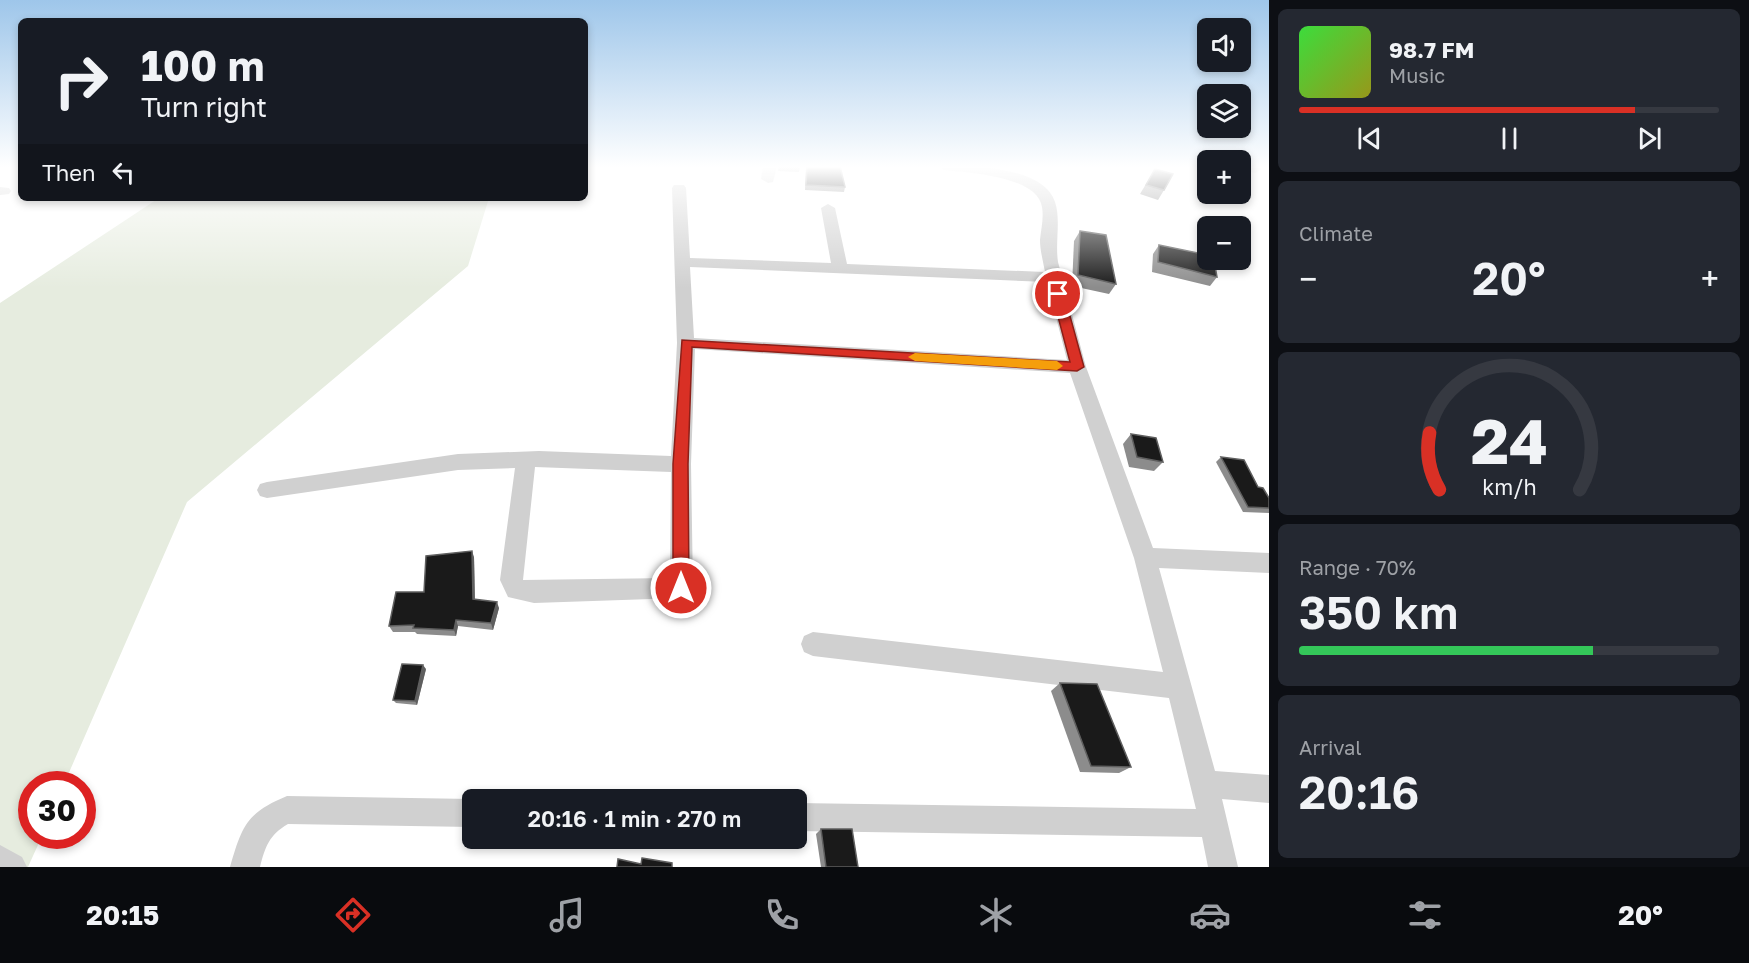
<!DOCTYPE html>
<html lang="en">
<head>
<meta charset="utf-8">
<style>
	body { margin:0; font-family:"Golos Text",sans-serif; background:#242831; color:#f1f3f6; height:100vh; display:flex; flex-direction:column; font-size:22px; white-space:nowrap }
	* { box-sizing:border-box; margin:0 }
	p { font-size:20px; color:#9ea1a6 }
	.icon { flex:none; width:33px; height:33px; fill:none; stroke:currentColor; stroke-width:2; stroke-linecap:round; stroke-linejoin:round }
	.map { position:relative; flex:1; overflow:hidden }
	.side { display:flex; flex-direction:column; gap:9px; padding:9px; background:#0d0f14; width:480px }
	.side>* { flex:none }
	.guide { position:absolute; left:18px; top:18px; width:570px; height:183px; border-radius:9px; box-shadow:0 3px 9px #0003; background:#171b24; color:#f1f3f6; overflow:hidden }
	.tools { position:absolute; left:1197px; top:18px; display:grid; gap:12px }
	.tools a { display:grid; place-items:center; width:54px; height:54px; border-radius:9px; background:#171b24; box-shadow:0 3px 9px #0003; font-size:30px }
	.speed { position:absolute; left:18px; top:771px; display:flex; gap:12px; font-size:30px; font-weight:700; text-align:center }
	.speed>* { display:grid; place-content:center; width:78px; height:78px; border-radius:50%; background:#171b24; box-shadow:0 3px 9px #0003; line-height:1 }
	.speed .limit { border:9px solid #d22; background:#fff; color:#111 }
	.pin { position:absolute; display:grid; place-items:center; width:51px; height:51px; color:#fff; margin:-26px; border:3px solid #fff; border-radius:50%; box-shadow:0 2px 6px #0007 }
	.me { position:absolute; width:66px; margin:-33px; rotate:0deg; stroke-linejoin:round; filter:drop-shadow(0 0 4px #0008) }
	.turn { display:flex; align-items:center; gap:21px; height:126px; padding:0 24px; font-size:27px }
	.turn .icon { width:78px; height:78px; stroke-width:2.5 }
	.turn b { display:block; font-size:42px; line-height:51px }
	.then { display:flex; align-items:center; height:57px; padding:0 24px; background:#0003; gap:12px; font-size:22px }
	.big { font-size:45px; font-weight:600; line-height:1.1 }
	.side .widget { flex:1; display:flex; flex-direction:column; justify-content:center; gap:9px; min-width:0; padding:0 21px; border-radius:9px; background:#242831 }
	.side .dial { align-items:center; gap:0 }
	.dial svg { height:156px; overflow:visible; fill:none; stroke:#363941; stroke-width:7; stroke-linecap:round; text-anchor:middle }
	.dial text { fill:#f1f3f6; stroke:none }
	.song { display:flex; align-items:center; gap:18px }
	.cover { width:72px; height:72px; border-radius:9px; background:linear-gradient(135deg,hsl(120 70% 55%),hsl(60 70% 35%)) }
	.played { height:6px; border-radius:3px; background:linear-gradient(90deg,#d93025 80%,#363941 80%) }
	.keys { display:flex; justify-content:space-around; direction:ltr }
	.heat { display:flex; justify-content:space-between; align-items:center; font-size:33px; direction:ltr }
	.charge { height:9px; border-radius:4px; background:linear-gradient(90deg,#34c759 70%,#363941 0) }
	.trip { position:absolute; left:462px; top:789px; width:345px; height:60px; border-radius:9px; background:#171b24; box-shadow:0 3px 9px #0003; font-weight:600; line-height:60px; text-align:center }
	.tabs { display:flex; height:96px; justify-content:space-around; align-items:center; background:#090b0e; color:#9ea1a6 }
	.tabs .icon { width:42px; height:42px }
	.tabs .selected { color:#d93025 }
	.tabs b { font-size:27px; color:#f1f3f6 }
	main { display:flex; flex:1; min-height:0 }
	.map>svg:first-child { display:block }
	.green { fill:#e6ecdf }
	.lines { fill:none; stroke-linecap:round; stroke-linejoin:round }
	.minor { fill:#d0d0d0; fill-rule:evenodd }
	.wall { fill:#8c8c8c }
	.shaded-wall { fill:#5f5f5f }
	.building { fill:#1a1a1a; stroke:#5f5f5f; stroke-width:1.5 }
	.route { fill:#d93025; stroke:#8d1f18; stroke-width:1.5 }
	.slow { fill:#f59e0b }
</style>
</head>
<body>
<main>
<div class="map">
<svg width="1269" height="867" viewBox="0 0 1269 867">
	<rect width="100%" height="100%" fill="#fff"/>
	<polygon class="green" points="159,198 489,198 468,266 187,502 64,784 32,784 32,836 42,836 28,867 0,867 0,303"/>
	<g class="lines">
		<g class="minor">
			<polygon points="763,166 777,166 773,182 768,183 761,179"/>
			<path d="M 938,166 C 968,166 1043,165 1055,202 C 1061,220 1055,242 1058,262 L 1086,367 L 1153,548 L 1269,553 L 1269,573 L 1159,568 L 1215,771 L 1269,775 L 1269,803 L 1222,799 L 1238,867 L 1208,867 L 1202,837 L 796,831 L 796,803 L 1196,809 L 1169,698 L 813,656 L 804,652 L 801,644 L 804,636 L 813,632 L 1163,672 L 1134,558 L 1070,373 L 695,349 L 691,464 L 693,588 L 689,595 L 681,598 L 534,603 L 508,597 L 500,580 L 515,468 L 458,470 L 267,498 L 260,496 L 257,490 L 260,484 L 267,482 L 458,454 L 539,451 L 671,456 L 677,343 L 672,188 L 674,185 L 684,185 L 686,188 L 690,258 L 831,263 L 821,208 L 828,204 L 835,208 L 847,264 L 1045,272 C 1043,261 1040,250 1040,240 C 1041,229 1044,218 1042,207 C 1037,176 970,173 944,170 ZM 690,267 L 1047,282 L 1067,360 L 694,338 ZM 535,467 L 671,472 L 670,578 L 523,580 Z"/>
			<polygon points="1240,166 1260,166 1262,169 1255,173 1240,169"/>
			<polygon points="0,187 9,188 11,191 9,194 0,195"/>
			<path d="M 287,796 L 472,799 L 472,827 L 288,824 C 269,835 265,847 260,867 L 230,867 C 242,826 246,813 287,796 Z"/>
			<polygon points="0,845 22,857 27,867 0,867"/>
		</g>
	</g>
	<g class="wall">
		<polygon points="779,166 800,166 799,172 778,171"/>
		<polygon points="806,166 840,166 845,187 844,192 805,190"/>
		<polygon points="1155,169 1164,190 1158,200 1140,194"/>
		<polygon points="1080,231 1116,284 1109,294 1072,286 1074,241"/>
		<polygon points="1159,245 1217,277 1210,286 1152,272 1153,254"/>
		<polygon points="1131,434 1163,462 1154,471 1129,467 1123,444"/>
		<polygon points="1221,457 1269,498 1269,513 1243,512 1216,462"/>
		<polygon points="474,557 475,600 499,608 493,630 458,626 456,636 417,634 415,632 393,632 389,626"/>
		<polygon points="426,669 417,705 396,703 393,700"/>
		<polygon points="1060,683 1131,767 1119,773 1080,772 1051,691"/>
		<polygon points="821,829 858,867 821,867 816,834"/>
	</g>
	<g class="shaded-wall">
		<polygon points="472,551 474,557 475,606 473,599"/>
		<polygon points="497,602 499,608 493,630 491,623"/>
		<polygon points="456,620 458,626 456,636 454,630"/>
		<polygon points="423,665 426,669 417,705 415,701"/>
	</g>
	<g class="building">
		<polygon points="807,166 840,166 845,187 806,185"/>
		<polygon points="1155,169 1173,174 1164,190 1146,185"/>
		<polygon points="1080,231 1106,235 1116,284 1078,275"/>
		<polygon points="1159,245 1208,255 1208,260 1214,260 1217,277 1158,262"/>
		<polygon points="1131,434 1156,438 1163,462 1137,457"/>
		<polygon points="1221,457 1244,460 1258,487 1263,488 1269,498 1269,508 1248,507"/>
		<polygon points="472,551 473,599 497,602 491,623 456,620 454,630 413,628 414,625 389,626 396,592 424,592 426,556"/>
		<polygon points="402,664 423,665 415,701 393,700"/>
		<polygon points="1060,683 1097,684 1131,767 1091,766"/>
		<polygon points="821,829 852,829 858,867 826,867"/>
		<polygon points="642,858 672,863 672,867 617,867 618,859 641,864"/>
	</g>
	<linearGradient id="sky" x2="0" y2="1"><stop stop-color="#9ec6ea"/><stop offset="0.58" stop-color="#fff"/><stop offset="1" stop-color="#fff" stop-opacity="0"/></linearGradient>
	<rect width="1269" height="288" fill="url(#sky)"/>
	<polygon class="route" points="1058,291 1064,294 1084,367 1077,371 692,347 688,464 689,588 687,593 681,596 675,593 673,588 673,464 682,340 1070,362 1052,294"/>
	<polygon class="slow" points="915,353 1057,361 1063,366 1057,370 915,361 908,357"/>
</svg>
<div class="tools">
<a><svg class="icon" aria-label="sound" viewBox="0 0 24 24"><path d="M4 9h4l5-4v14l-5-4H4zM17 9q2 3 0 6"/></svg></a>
<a><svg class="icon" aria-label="layers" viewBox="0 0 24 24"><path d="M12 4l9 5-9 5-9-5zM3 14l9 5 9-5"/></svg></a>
<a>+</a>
<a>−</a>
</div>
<div class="speed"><div class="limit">30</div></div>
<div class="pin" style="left:1058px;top:294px;background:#d93025"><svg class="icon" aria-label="arrive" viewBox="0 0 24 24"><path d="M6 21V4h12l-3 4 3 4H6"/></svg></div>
<svg class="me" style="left:681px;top:588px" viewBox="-20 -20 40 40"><circle r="17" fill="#d93025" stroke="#fff" stroke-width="3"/><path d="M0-11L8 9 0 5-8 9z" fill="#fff"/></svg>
<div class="trip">20:16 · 1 min · 270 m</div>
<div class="guide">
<div class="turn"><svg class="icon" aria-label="right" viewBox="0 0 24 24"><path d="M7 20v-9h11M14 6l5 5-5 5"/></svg><div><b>100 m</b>Turn right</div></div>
<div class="then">Then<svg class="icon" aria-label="left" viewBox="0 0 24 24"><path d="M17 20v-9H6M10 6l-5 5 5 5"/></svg></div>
</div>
</div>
<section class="side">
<div class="widget">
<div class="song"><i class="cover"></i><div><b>98.7 FM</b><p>Music</p></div></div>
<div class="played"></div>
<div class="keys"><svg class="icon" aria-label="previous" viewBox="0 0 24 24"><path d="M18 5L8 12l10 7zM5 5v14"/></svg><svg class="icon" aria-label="pause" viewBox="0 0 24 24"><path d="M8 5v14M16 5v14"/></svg><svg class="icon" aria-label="next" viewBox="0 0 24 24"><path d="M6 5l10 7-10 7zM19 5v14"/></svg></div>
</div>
<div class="widget"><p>Climate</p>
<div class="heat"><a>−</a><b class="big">20°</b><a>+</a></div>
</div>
<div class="widget dial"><svg viewBox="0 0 100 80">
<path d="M14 69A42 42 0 1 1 86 69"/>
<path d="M14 69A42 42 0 0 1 9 40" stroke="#d93025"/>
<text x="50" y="56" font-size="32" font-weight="700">24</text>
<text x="50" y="72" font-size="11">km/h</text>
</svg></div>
<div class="widget"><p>Range · 70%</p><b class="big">350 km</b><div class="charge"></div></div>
<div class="widget"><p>Arrival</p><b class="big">20:16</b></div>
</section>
</main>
<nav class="tabs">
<b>20:15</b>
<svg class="icon selected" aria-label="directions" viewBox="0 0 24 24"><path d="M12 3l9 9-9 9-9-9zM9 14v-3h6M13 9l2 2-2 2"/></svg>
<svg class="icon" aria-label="music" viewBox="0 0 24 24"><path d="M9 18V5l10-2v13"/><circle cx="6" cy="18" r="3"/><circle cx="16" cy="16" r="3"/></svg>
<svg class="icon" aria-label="phone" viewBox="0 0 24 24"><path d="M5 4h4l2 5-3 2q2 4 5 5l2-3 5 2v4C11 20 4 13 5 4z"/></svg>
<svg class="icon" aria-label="climate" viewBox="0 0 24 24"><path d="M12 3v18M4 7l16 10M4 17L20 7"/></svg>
<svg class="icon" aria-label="car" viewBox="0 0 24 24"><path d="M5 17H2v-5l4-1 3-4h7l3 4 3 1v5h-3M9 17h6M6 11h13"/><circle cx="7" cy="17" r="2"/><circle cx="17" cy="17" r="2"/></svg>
<svg class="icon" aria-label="filters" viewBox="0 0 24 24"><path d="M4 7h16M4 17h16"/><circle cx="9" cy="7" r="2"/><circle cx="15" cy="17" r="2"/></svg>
<b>20°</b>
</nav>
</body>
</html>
